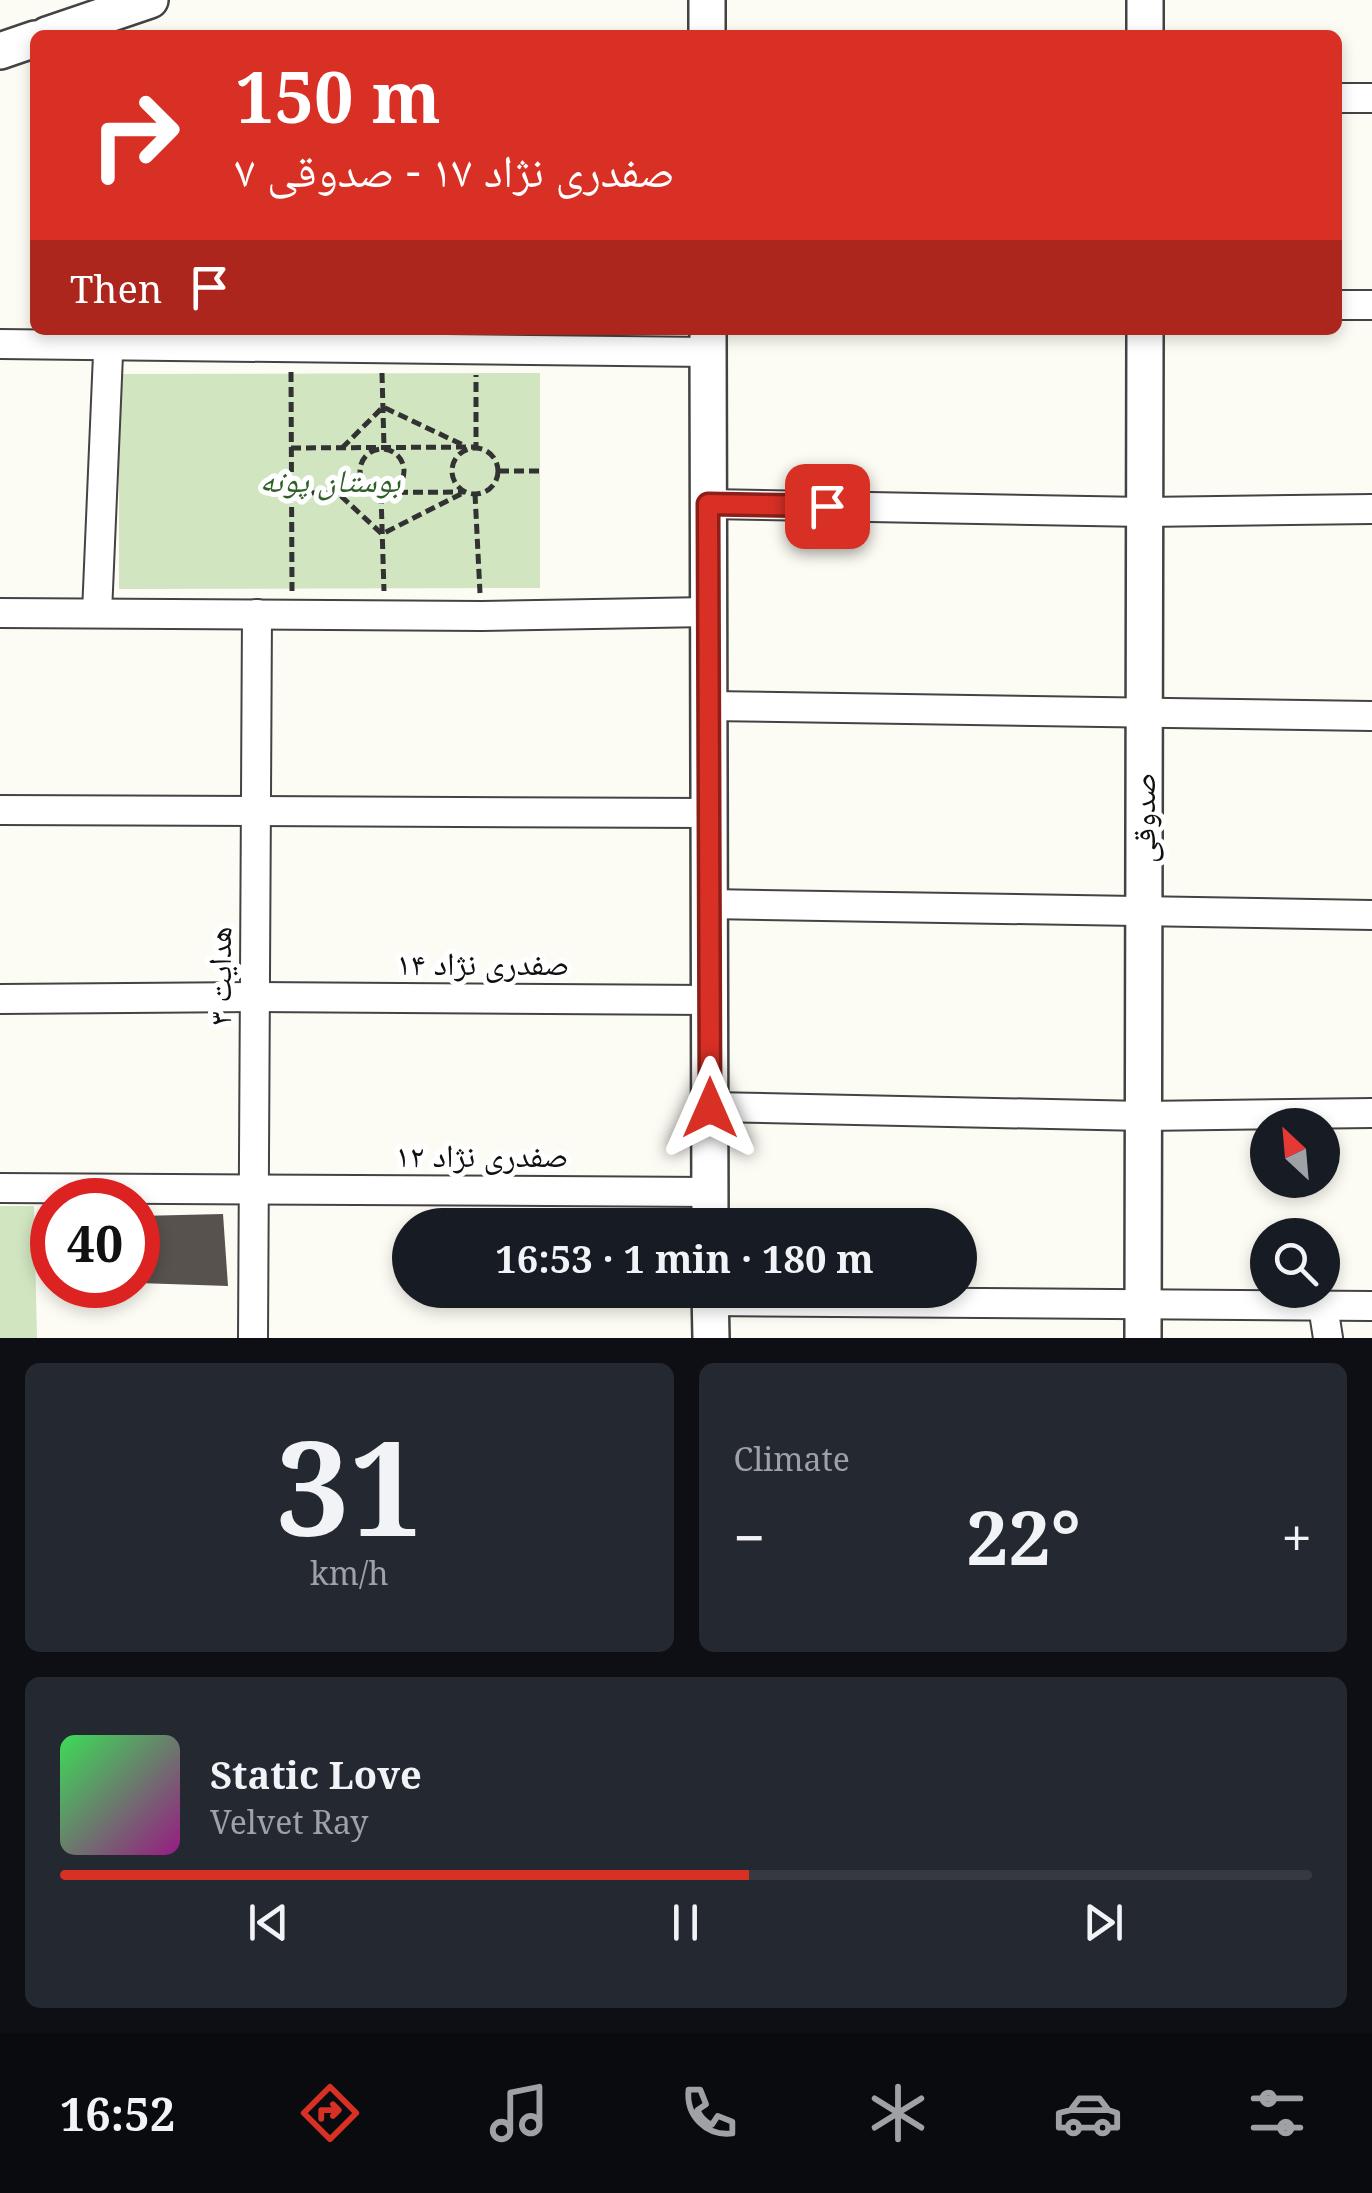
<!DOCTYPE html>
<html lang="en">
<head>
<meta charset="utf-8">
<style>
	body { margin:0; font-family:"Noto Serif","Noto Naskh Arabic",serif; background:#242831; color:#f1f3f6; height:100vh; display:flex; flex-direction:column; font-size:38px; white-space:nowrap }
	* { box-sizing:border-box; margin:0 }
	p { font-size:32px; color:#9ea1a6 }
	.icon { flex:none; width:55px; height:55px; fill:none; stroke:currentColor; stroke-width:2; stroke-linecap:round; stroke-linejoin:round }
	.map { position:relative; height:1338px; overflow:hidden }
	.drawer { display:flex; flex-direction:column; gap:25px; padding:25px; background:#0d0f14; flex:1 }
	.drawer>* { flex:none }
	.banner { position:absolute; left:30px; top:30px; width:1312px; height:305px; border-radius:15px; box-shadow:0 5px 15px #0003; background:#d93025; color:#fff; overflow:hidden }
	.needle { width:65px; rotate:334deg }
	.buttons { position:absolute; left:1250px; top:1108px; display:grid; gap:20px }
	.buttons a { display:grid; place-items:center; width:90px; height:90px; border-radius:50%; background:#171b24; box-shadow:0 5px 15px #0003; font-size:50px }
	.speed { position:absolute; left:30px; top:1178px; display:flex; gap:20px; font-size:50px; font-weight:700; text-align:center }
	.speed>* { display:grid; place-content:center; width:130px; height:130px; border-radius:50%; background:#171b24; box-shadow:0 5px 15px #0003; line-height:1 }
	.speed .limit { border:15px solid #d22; background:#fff; color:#111 }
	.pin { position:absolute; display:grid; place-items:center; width:85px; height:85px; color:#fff; margin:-42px; border-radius:20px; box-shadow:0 5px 15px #0006 }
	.me { position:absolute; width:110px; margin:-55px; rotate:0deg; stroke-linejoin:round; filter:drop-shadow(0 0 8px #0008) }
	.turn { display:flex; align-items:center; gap:35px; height:210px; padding:0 40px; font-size:45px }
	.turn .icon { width:130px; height:130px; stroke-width:2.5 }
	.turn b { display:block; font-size:70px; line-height:85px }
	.then { display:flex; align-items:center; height:95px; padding:0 40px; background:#0003; gap:20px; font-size:38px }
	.big { font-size:75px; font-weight:700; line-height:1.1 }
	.drawer .widget { flex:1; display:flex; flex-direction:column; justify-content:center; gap:15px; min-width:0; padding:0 35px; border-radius:15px; background:#242831 }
	.drawer .dial { align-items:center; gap:0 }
	.dial b { font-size:130px; line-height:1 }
	.song { display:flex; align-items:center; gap:30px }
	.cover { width:120px; height:120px; border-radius:15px; background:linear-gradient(135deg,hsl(130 70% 55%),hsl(310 70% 35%)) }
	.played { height:10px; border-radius:5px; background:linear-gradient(90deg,#d93025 55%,#363941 55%) }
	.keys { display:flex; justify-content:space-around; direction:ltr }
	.heat { display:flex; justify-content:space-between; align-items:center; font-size:55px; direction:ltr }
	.drawer .tiles { flex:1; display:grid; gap:25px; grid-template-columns:1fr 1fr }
	.widget:last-child { grid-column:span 2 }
	.trip { position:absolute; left:392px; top:1208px; width:585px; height:100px; border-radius:50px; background:#171b24; box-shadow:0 5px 15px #0003; font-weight:700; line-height:100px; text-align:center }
	.tabs { display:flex; height:160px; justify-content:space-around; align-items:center; background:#090b0e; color:#9ea1a6 }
	.tabs .icon { width:70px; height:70px }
	.tabs .selected { color:#d93025 }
	.tabs b { font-size:45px; color:#f1f3f6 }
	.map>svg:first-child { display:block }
	.green { fill:#d1e5c1 }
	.building { fill:#57524e }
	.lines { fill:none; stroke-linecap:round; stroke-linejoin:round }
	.minor-casing { stroke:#434343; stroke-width:32 }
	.tertiary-casing { stroke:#434343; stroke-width:40 }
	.path { stroke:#323232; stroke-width:5; stroke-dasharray:10 5; stroke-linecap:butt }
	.minor { stroke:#fff; stroke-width:28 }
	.tertiary { stroke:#fff; stroke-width:35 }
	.route-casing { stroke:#8d1f18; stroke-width:25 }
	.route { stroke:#d93025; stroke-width:18 }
	.labels { text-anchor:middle; stroke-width:10; stroke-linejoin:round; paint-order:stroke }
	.park-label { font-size:32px; font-style:italic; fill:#2f6028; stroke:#fff }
	.street-label { font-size:32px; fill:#101010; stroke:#fff }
</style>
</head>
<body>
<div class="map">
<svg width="1372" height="1338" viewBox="0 0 1372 1338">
	<rect width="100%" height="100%" fill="#fdfcf4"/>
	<g class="green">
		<polygon points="540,373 540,588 119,589 119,374"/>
		<polygon points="0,1206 34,1206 37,1338 0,1338"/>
	</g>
	<polygon class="building" points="223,1214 228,1286 138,1283 138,1216"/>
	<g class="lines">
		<defs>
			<g id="minor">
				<polyline points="1338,98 1372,98"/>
				<polyline points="1338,305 1372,305"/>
				<polyline points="0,344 708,352"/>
				<polyline points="708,504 1145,512 1372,509"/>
				<polyline points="0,613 482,616 708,612"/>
				<polyline points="97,613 109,331"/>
				<polyline points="709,706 1372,716"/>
				<polyline points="0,810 709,813"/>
				<polyline points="709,904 1372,915"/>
				<polyline points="0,999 255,997 710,1000"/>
				<polyline points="710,1107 1144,1116 1372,1113"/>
				<polyline points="0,1188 710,1192"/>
				<polyline points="710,1301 1372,1306"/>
				<polyline points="1323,1306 1328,1338"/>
				<polyline points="253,1338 257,614"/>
			</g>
			<g id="tertiary">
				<polyline points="707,0 707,35"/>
				<polyline points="47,35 150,0"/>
				<polyline points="1145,35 1145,0"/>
				<polyline points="0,51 35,39"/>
				<polyline points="708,330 710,1225"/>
				<polyline points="710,1290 711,1338"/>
				<polyline points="1143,1338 1145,330"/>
			</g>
		</defs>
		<use href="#minor" class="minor-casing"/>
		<use href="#tertiary" class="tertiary-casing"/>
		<g class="path">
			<polyline points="291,372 292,591"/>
			<polyline points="382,373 384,447"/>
			<polyline points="291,448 476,447 476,375"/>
			<polyline points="342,448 383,407 463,445"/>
			<circle cx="475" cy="471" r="23"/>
			<circle cx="382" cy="471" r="22"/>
			<polyline points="499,471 540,471"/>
			<polyline points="293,493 465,492"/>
			<polyline points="381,494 384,591"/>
			<polyline points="475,494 480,593"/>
			<polyline points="341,496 382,534 461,494"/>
		</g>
		<use href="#minor" class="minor"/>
		<use href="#tertiary" class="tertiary"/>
	</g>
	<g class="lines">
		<defs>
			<polyline id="route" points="710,1108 708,504 827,506"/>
		</defs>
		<use href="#route" class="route-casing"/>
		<use href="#route" class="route"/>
	</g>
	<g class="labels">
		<g class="park-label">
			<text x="330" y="492">بوستان پونه</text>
		</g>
		<g class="street-label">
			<text transform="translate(1144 818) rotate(-90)" y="11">صدوقی</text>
			<text x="483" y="975">صفدری نژاد ۱۴</text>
			<text transform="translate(220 976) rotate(-90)" y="11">هدایت ۳</text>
			<text x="482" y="1167">صفدری نژاد ۱۲</text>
		</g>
	</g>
</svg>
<div class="buttons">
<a><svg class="needle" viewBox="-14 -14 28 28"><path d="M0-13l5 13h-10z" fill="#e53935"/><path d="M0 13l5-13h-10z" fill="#9ea1a6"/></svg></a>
<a><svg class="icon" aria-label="search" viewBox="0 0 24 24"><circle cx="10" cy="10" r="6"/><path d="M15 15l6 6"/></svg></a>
</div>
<div class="speed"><div class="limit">40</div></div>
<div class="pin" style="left:827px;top:506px;background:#d93025"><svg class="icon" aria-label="arrive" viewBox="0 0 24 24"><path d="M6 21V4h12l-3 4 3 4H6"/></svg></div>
<svg class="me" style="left:710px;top:1108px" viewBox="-20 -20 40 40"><path d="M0-17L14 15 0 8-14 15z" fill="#d93025" stroke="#fff" stroke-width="4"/></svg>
<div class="trip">16:53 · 1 min · 180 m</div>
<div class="banner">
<div class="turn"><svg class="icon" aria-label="right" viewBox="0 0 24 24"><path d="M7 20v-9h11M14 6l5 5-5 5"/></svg><div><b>150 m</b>صفدری نژاد ۱۷ - صدوقی ۷</div></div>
<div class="then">Then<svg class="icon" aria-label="arrive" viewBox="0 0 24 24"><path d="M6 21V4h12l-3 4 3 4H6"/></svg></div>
</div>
</div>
<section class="drawer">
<div class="tiles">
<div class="widget dial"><b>31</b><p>km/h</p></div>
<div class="widget"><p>Climate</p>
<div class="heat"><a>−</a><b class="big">22°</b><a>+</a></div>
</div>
<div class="widget">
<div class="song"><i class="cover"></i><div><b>Static Love</b><p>Velvet Ray</p></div></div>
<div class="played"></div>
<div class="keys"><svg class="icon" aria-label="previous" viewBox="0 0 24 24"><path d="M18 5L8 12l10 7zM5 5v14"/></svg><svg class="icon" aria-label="pause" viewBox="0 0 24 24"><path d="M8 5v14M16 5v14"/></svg><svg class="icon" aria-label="next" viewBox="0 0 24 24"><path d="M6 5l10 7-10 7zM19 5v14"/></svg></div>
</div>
</div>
</section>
<nav class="tabs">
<b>16:52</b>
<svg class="icon selected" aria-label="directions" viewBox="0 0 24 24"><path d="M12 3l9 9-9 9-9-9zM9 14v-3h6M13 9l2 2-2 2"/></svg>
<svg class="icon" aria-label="music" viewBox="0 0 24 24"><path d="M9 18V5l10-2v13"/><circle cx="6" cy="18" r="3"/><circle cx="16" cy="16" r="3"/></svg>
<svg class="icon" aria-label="phone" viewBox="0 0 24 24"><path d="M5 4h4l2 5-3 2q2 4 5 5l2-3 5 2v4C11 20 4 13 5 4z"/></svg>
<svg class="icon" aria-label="climate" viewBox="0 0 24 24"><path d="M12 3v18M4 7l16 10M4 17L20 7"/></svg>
<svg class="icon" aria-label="car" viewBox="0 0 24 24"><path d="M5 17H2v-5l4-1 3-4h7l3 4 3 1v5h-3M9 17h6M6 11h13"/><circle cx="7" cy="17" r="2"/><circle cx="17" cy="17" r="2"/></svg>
<svg class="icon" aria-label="filters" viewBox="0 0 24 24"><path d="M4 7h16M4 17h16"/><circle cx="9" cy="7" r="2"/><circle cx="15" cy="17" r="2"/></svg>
</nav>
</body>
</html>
